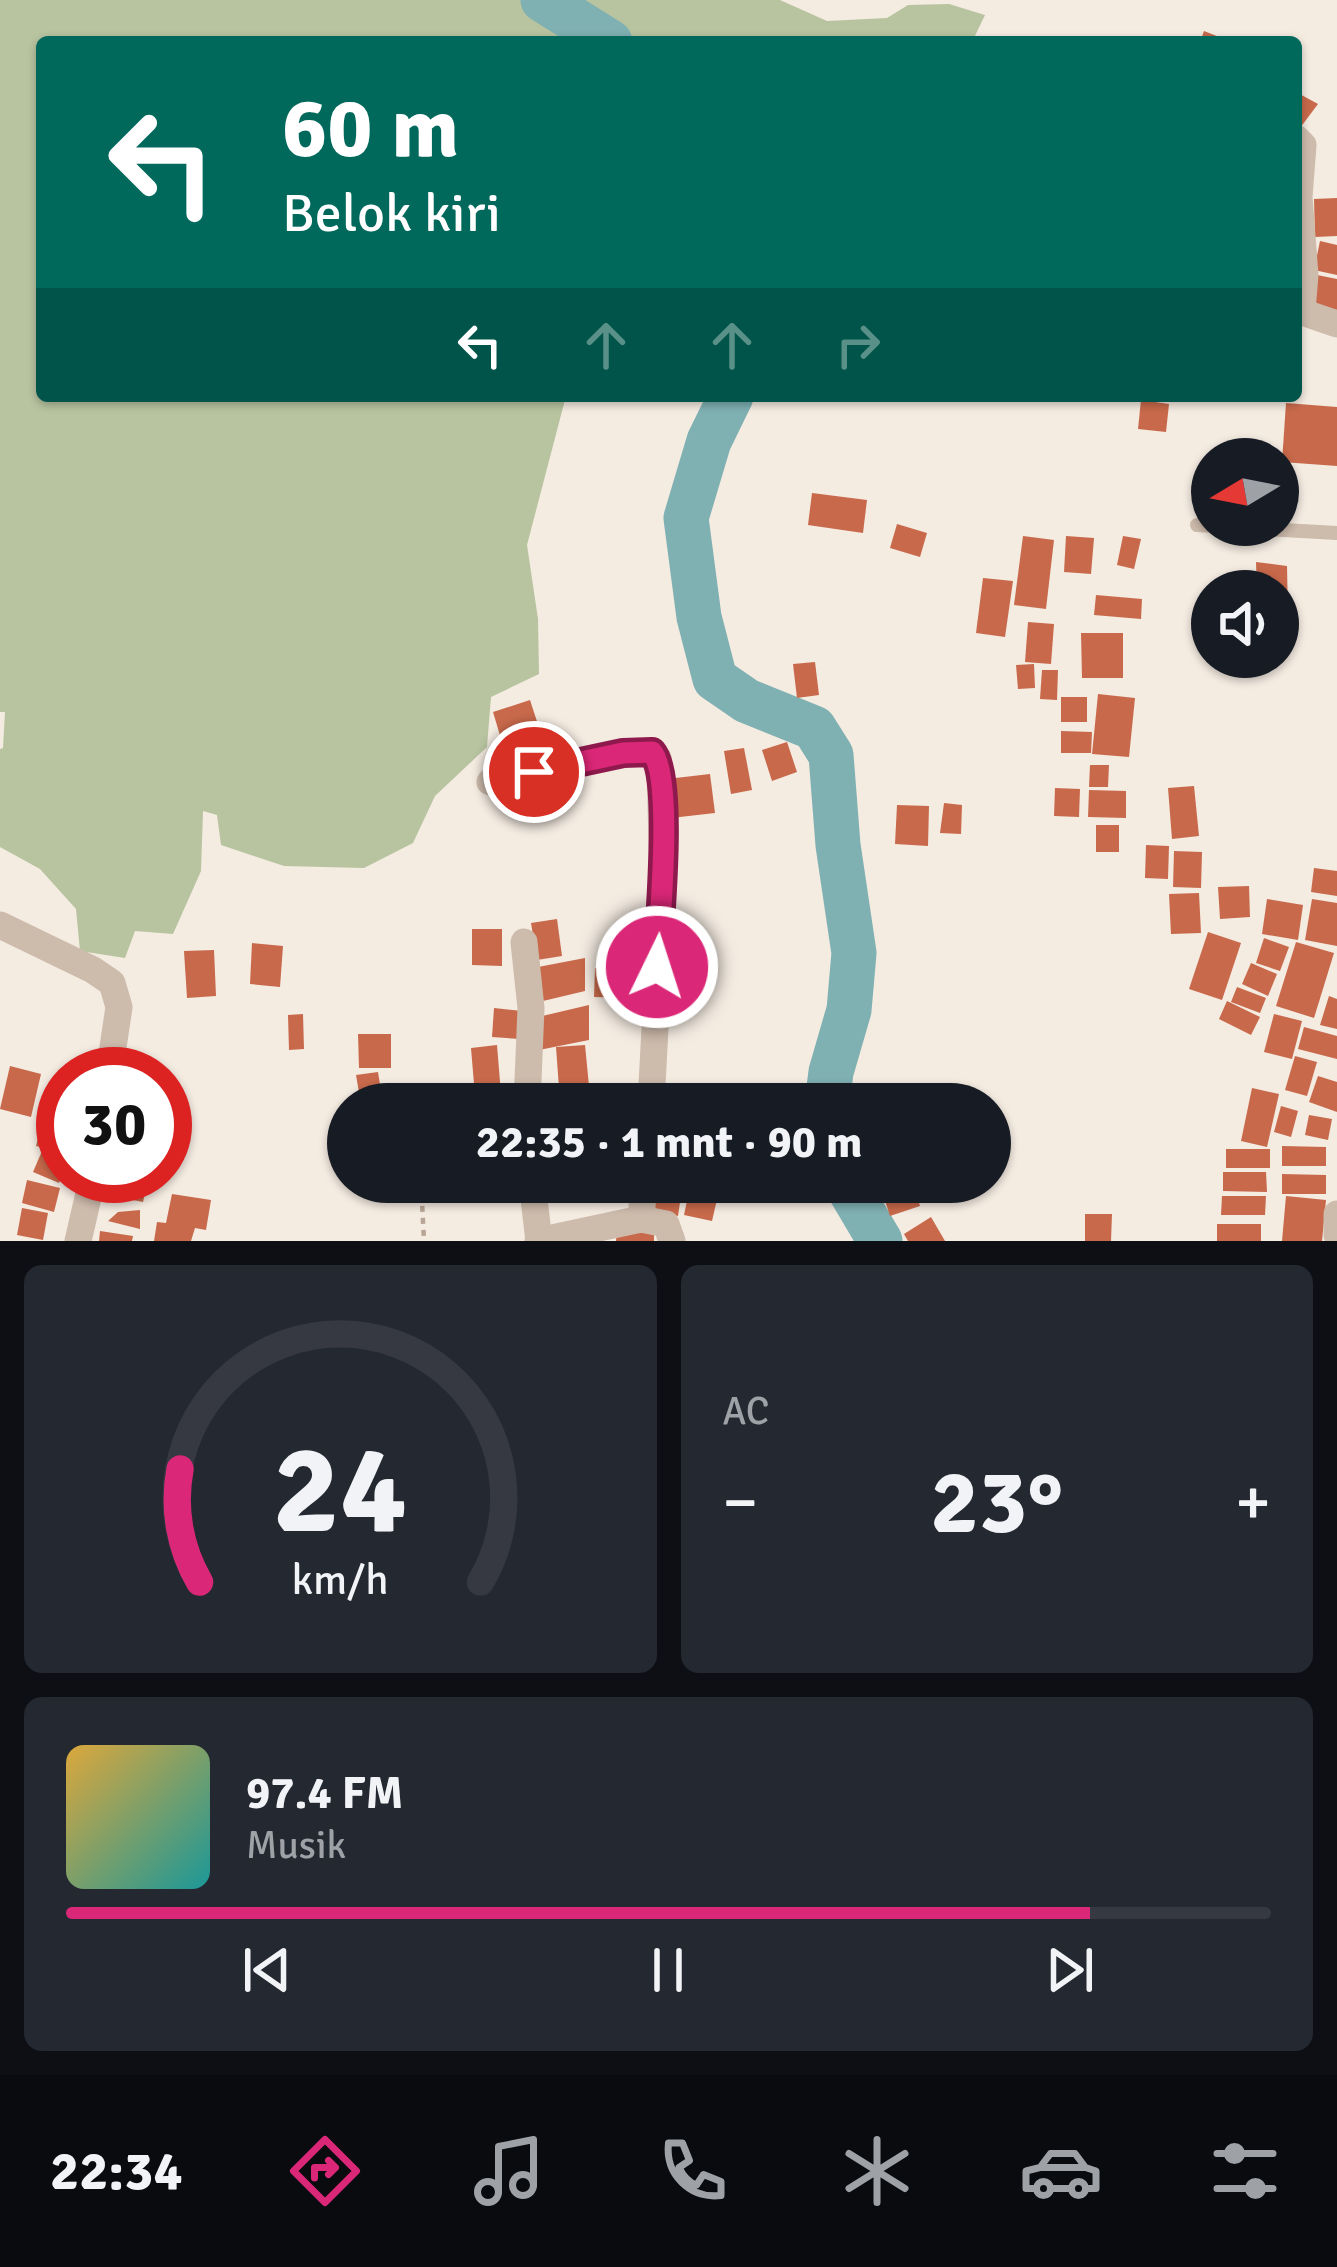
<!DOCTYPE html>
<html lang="id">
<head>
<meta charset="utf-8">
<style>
	body { margin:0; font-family:Signika,sans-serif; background:#242831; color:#f1f3f6; height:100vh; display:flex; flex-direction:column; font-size:45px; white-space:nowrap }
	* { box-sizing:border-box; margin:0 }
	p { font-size:39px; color:#9ea1a6 }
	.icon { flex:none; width:66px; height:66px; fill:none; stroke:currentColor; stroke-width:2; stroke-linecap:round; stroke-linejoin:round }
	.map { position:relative; height:1241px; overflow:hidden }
	.details { display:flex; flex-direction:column; gap:24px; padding:24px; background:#0d0f14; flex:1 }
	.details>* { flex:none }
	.top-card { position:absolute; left:36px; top:36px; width:1266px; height:366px; border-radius:12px; box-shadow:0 3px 9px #0004; background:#00695c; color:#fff; overflow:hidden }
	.needle { width:78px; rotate:260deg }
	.tools { position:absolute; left:1191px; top:438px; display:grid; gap:24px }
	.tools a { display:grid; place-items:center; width:108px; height:108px; border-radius:50%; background:#171b24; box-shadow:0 3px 9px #0004; font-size:60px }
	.speed { position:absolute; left:36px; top:1047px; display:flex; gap:24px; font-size:60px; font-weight:700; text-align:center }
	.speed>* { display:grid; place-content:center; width:156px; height:156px; border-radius:50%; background:#171b24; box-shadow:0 3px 9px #0004; line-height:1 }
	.speed .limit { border:18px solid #d22; background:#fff; color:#111 }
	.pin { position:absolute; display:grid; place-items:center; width:102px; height:102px; color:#fff; margin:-51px; border:6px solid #fff; border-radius:50%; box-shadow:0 3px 12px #0007 }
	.me { position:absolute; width:132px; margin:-66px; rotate:4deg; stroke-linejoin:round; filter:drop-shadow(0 0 9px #0008) }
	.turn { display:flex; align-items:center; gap:42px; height:252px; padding:0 48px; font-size:54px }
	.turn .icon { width:156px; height:156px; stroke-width:2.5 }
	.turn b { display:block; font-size:84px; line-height:102px }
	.lanes { display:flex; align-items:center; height:114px; padding:0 48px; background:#0003; justify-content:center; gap:60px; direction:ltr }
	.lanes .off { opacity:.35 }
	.big { font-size:90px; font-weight:700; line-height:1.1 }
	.details .tile { flex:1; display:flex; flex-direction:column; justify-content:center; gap:18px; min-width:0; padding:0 42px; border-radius:18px; background:#242831 }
	.details .dial { align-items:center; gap:0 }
	.dial svg { height:312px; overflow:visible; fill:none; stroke:#363941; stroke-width:7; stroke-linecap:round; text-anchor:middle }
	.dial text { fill:#f1f3f6; stroke:none }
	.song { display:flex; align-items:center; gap:36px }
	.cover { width:144px; height:144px; border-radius:18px; background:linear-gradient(135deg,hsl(40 70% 55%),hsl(180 70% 35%)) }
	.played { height:12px; border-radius:6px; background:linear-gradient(90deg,#db2777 85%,#363941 85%) }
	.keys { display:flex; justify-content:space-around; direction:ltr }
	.heat { display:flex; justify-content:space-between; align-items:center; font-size:66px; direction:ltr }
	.details .tiles { flex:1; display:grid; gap:24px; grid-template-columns:1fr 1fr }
	.tile:last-child { grid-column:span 2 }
	.trip { position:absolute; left:327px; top:1083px; width:684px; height:120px; border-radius:60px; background:#171b24; box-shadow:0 3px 9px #0004; font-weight:700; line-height:120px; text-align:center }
	.menu { display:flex; height:192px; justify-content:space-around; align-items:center; background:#090b0e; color:#9ea1a6 }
	.menu .icon { width:84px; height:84px }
	.menu .current { color:#db2777 }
	.menu b { font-size:54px; color:#f1f3f6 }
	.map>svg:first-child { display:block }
	.green { fill:#b8c4a0 }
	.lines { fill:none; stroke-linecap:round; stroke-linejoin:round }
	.river { stroke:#7fb0b2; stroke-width:45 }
	.building { fill:#c8694b }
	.path { stroke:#b9a596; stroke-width:4.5; stroke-dasharray:6 6; stroke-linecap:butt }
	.service { stroke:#cdbbac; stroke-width:14 }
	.minor { stroke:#cdbbac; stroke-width:27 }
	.route-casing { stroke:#8e194d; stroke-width:30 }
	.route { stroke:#db2777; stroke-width:21 }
</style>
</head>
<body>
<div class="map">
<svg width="1337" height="1241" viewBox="0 0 1337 1241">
	<rect width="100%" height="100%" fill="#f4ebe1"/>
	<polygon class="green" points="0,0 780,0 827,21 887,18 908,5 949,4 985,15 972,42 42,42 42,396 566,396 527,545 538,619 539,674 491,697 487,747 435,796 413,843 364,868 284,866 221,845 217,815 203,811 201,871 173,934 135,931 125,958 80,951 76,909 40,869 0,847 0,749 3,748 5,712 0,712"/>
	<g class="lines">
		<g class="river">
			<polyline points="543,0 610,42"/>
			<polyline points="731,396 709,441 686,518 699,617 715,679 747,701 814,728 831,755 838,845 854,953 849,1010 831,1072 827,1104"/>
			<polyline points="848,1182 851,1192 880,1241"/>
		</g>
	</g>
	<g class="building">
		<polygon points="1204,31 1232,42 1200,42"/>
		<polygon points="1296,92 1318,104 1300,128 1296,126"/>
		<polygon points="1337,198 1337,236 1315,237 1314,199"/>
		<polygon points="1320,241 1337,245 1337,275 1314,270"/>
		<polygon points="1317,275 1337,279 1337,310 1312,305"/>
		<polygon points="1141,400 1169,404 1166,432 1138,429"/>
		<polygon points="1286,403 1337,407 1337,466 1282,462"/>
		<polygon points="812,493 867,500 863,533 808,525"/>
		<polygon points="897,524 927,533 920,557 890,548"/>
		<polygon points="1023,536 1054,540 1046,609 1014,605"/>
		<polygon points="1066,536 1094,538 1091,574 1064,572"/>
		<polygon points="1123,536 1141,539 1134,569 1117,565"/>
		<polygon points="1256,562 1287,566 1288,615 1278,613 1278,591 1257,591"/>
		<polygon points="983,578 1013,581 1005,637 976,633"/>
		<polygon points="1096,595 1142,599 1141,619 1094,615"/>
		<polygon points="1028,622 1054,624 1051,664 1025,662"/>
		<polygon points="1081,633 1123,633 1123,678 1082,678"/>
		<polygon points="815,662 819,695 797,698 793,664"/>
		<polygon points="1034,664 1035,688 1018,689 1016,665"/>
		<polygon points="1042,670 1058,670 1057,700 1040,699"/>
		<polygon points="1098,694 1135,698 1129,757 1092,754"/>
		<rect x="1061" y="697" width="26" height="25"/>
		<polygon points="530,700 543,740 505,752 493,712"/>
		<polygon points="1061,731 1092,732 1091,753 1061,753"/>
		<polygon points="787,742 797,772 772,781 762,750"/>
		<polygon points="744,748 752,790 731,794 724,751"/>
		<polygon points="1090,765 1109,765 1108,787 1089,787"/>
		<polygon points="710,774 715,813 671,818 667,779"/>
		<polygon points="1194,786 1199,836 1172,839 1168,788"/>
		<polygon points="1055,788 1080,789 1079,817 1054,816"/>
		<polygon points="1089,790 1126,791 1126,818 1088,817"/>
		<polygon points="944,803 962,805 961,834 940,833"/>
		<polygon points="897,805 929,806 928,846 895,844"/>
		<rect x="1096" y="825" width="23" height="27"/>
		<polygon points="1146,845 1169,846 1168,879 1145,878"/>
		<polygon points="1174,851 1202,852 1201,888 1173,887"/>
		<polygon points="1314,868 1337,871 1337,896 1311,892"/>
		<polygon points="1249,886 1250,917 1220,919 1218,887"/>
		<polygon points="1199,893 1201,933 1171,934 1169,894"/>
		<polygon points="1267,899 1303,905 1298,940 1262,934"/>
		<polygon points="1312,899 1337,903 1337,946 1305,940"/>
		<polygon points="557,919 562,956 537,960 531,923"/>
		<polygon points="472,929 502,929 502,966 472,965"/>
		<polygon points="1208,932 1241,943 1222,1000 1189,989"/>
		<polygon points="1264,938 1289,947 1280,971 1256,963"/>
		<polygon points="1296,942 1334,953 1314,1018 1276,1006"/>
		<polygon points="252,943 283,946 280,987 250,984"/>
		<polygon points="214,950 216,996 187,998 184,951"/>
		<polygon points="585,958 585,991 543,1001 538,967"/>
		<polygon points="1251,963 1277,974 1268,996 1242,984"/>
		<polygon points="595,968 639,969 638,998 594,997"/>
		<polygon points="1237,987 1266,998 1260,1013 1231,1002"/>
		<polygon points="1329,996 1337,999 1337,1029 1320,1025"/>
		<polygon points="1227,1001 1260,1017 1251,1035 1219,1019"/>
		<polygon points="589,1005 589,1040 539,1050 538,1017"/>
		<polygon points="494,1008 522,1011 520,1039 492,1037"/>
		<polygon points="303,1014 304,1049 289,1050 288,1015"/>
		<polygon points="1274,1014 1302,1021 1292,1059 1264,1052"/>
		<polygon points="1304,1027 1337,1036 1337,1059 1298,1049"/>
		<polygon points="358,1034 391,1034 391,1068 359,1068"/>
		<polygon points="497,1045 501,1094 475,1096 471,1048"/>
		<polygon points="585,1045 589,1086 559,1088 556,1047"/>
		<polygon points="1295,1056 1317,1062 1307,1096 1285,1090"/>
		<polygon points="10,1066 41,1074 31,1117 0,1109"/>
		<polygon points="378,1072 383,1103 361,1104 356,1075"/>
		<polygon points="1318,1076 1337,1082 1337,1112 1309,1102"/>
		<polygon points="630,1083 632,1104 591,1104 590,1085"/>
		<polygon points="1252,1088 1279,1094 1267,1147 1241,1141"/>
		<polygon points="1281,1106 1298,1111 1291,1137 1274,1132"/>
		<polygon points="44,1115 63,1120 63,1153 36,1146"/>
		<polygon points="1309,1115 1332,1119 1328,1140 1305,1135"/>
		<polygon points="1282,1146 1326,1147 1326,1166 1282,1166"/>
		<rect x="1226" y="1149" width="44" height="19"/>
		<polygon points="42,1151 63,1161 63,1173 59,1183 33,1172"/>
		<polygon points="1223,1172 1266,1172 1267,1192 1223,1191"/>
		<polygon points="1282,1174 1326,1175 1326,1194 1282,1194"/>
		<polygon points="111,1176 149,1176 143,1202 107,1195"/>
		<polygon points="27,1180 60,1188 54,1212 22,1203"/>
		<polygon points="650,1182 683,1182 678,1216 646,1211"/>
		<polygon points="691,1182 721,1182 712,1221 684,1215"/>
		<polygon points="879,1182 913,1182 920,1206 890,1216"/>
		<polygon points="172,1194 211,1200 206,1230 195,1228 191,1241 154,1241 157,1222 166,1223"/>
		<polygon points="1222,1196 1266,1196 1265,1215 1221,1215"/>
		<polygon points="1286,1196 1326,1200 1322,1241 1282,1241"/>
		<polygon points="22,1208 48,1213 43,1240 17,1235"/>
		<polygon points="140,1210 140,1229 108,1221 118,1212"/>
		<polygon points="1085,1214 1112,1214 1111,1241 1085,1241"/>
		<polygon points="931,1217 945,1241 908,1241 904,1234"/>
		<rect x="1217" y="1224" width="44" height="17"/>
		<polygon points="617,1229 654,1234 654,1241 616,1241"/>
		<polygon points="100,1231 133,1236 132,1241 99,1241"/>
	</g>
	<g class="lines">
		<g class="path">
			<polyline points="417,1099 417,1104"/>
			<polyline points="421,1182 424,1241"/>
		</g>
		<polyline class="service" points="1197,525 1337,533"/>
		<g class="minor">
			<polyline points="1296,138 1303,145 1299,197 1305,275 1302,311"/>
			<polyline points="1296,310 1337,324"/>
			<polyline points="490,782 623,753 652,752 658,758 660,770 663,876 651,1104"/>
			<polyline points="0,925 93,970 112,983 119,1007 109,1074"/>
			<polyline points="524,942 531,1008 527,1104"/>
			<polyline points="532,1182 539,1241"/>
			<polyline points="1337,1214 1337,1235"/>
			<polyline points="641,1219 644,1182"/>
			<polyline points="78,1241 93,1176"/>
			<polyline points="538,1241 641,1219 666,1224 672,1241"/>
		</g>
	</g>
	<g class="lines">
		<defs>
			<path id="route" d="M 534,772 L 623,753 L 652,752 C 674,778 659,928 657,967"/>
		</defs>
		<use href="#route" class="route-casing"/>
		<use href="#route" class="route"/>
	</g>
</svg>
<div class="tools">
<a><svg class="needle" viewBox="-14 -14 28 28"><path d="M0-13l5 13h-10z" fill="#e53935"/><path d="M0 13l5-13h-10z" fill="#9ea1a6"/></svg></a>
<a><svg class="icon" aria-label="sound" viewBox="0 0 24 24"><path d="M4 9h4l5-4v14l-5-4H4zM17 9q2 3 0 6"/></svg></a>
</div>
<div class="speed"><div class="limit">30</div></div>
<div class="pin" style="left:534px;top:772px;background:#d93025"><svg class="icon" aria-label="arrive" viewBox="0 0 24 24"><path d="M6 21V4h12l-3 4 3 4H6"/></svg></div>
<svg class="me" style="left:657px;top:967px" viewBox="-20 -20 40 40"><circle r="17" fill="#db2777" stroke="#fff" stroke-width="3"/><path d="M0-11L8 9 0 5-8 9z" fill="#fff"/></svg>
<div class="trip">22:35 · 1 mnt · 90 m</div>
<div class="top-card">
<div class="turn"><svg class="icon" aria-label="left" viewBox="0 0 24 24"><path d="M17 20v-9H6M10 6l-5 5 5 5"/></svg><div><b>60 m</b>Belok kiri</div></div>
<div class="lanes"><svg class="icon" aria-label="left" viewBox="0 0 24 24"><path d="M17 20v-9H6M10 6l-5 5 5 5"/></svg><svg class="icon off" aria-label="ahead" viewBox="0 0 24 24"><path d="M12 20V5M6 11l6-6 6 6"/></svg><svg class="icon off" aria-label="ahead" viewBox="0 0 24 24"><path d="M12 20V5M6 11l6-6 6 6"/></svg><svg class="icon off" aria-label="right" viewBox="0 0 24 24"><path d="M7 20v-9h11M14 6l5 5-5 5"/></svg></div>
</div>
</div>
<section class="details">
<div class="tiles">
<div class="tile dial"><svg viewBox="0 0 100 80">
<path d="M14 69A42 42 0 1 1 86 69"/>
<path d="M14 69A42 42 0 0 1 9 40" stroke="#db2777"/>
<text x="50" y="56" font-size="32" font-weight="700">24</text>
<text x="50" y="72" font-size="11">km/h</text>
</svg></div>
<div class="tile"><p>AC</p>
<div class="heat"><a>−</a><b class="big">23°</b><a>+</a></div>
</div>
<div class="tile">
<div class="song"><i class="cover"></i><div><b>97.4 FM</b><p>Musik</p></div></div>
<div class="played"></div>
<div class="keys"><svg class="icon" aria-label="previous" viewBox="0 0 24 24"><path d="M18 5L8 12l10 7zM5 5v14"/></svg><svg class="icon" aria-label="pause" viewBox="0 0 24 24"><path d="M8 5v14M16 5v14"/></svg><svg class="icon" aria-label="next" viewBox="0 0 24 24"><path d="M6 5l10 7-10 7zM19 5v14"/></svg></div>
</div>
</div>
</section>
<nav class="menu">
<b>22:34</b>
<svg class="icon current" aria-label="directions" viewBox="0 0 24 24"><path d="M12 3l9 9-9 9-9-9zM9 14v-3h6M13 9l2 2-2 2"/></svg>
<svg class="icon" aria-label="music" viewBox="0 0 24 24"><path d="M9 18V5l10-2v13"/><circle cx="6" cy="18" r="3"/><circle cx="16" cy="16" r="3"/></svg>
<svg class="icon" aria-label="phone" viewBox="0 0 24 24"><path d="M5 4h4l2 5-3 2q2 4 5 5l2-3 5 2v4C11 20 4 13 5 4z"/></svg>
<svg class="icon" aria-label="climate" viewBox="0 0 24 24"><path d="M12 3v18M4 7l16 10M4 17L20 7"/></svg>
<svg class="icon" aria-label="car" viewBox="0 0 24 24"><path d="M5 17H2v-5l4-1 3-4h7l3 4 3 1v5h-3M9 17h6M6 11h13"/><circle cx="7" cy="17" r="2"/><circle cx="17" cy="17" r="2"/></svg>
<svg class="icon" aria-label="filters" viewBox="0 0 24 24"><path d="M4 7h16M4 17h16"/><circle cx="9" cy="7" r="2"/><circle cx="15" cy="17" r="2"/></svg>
</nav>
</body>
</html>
